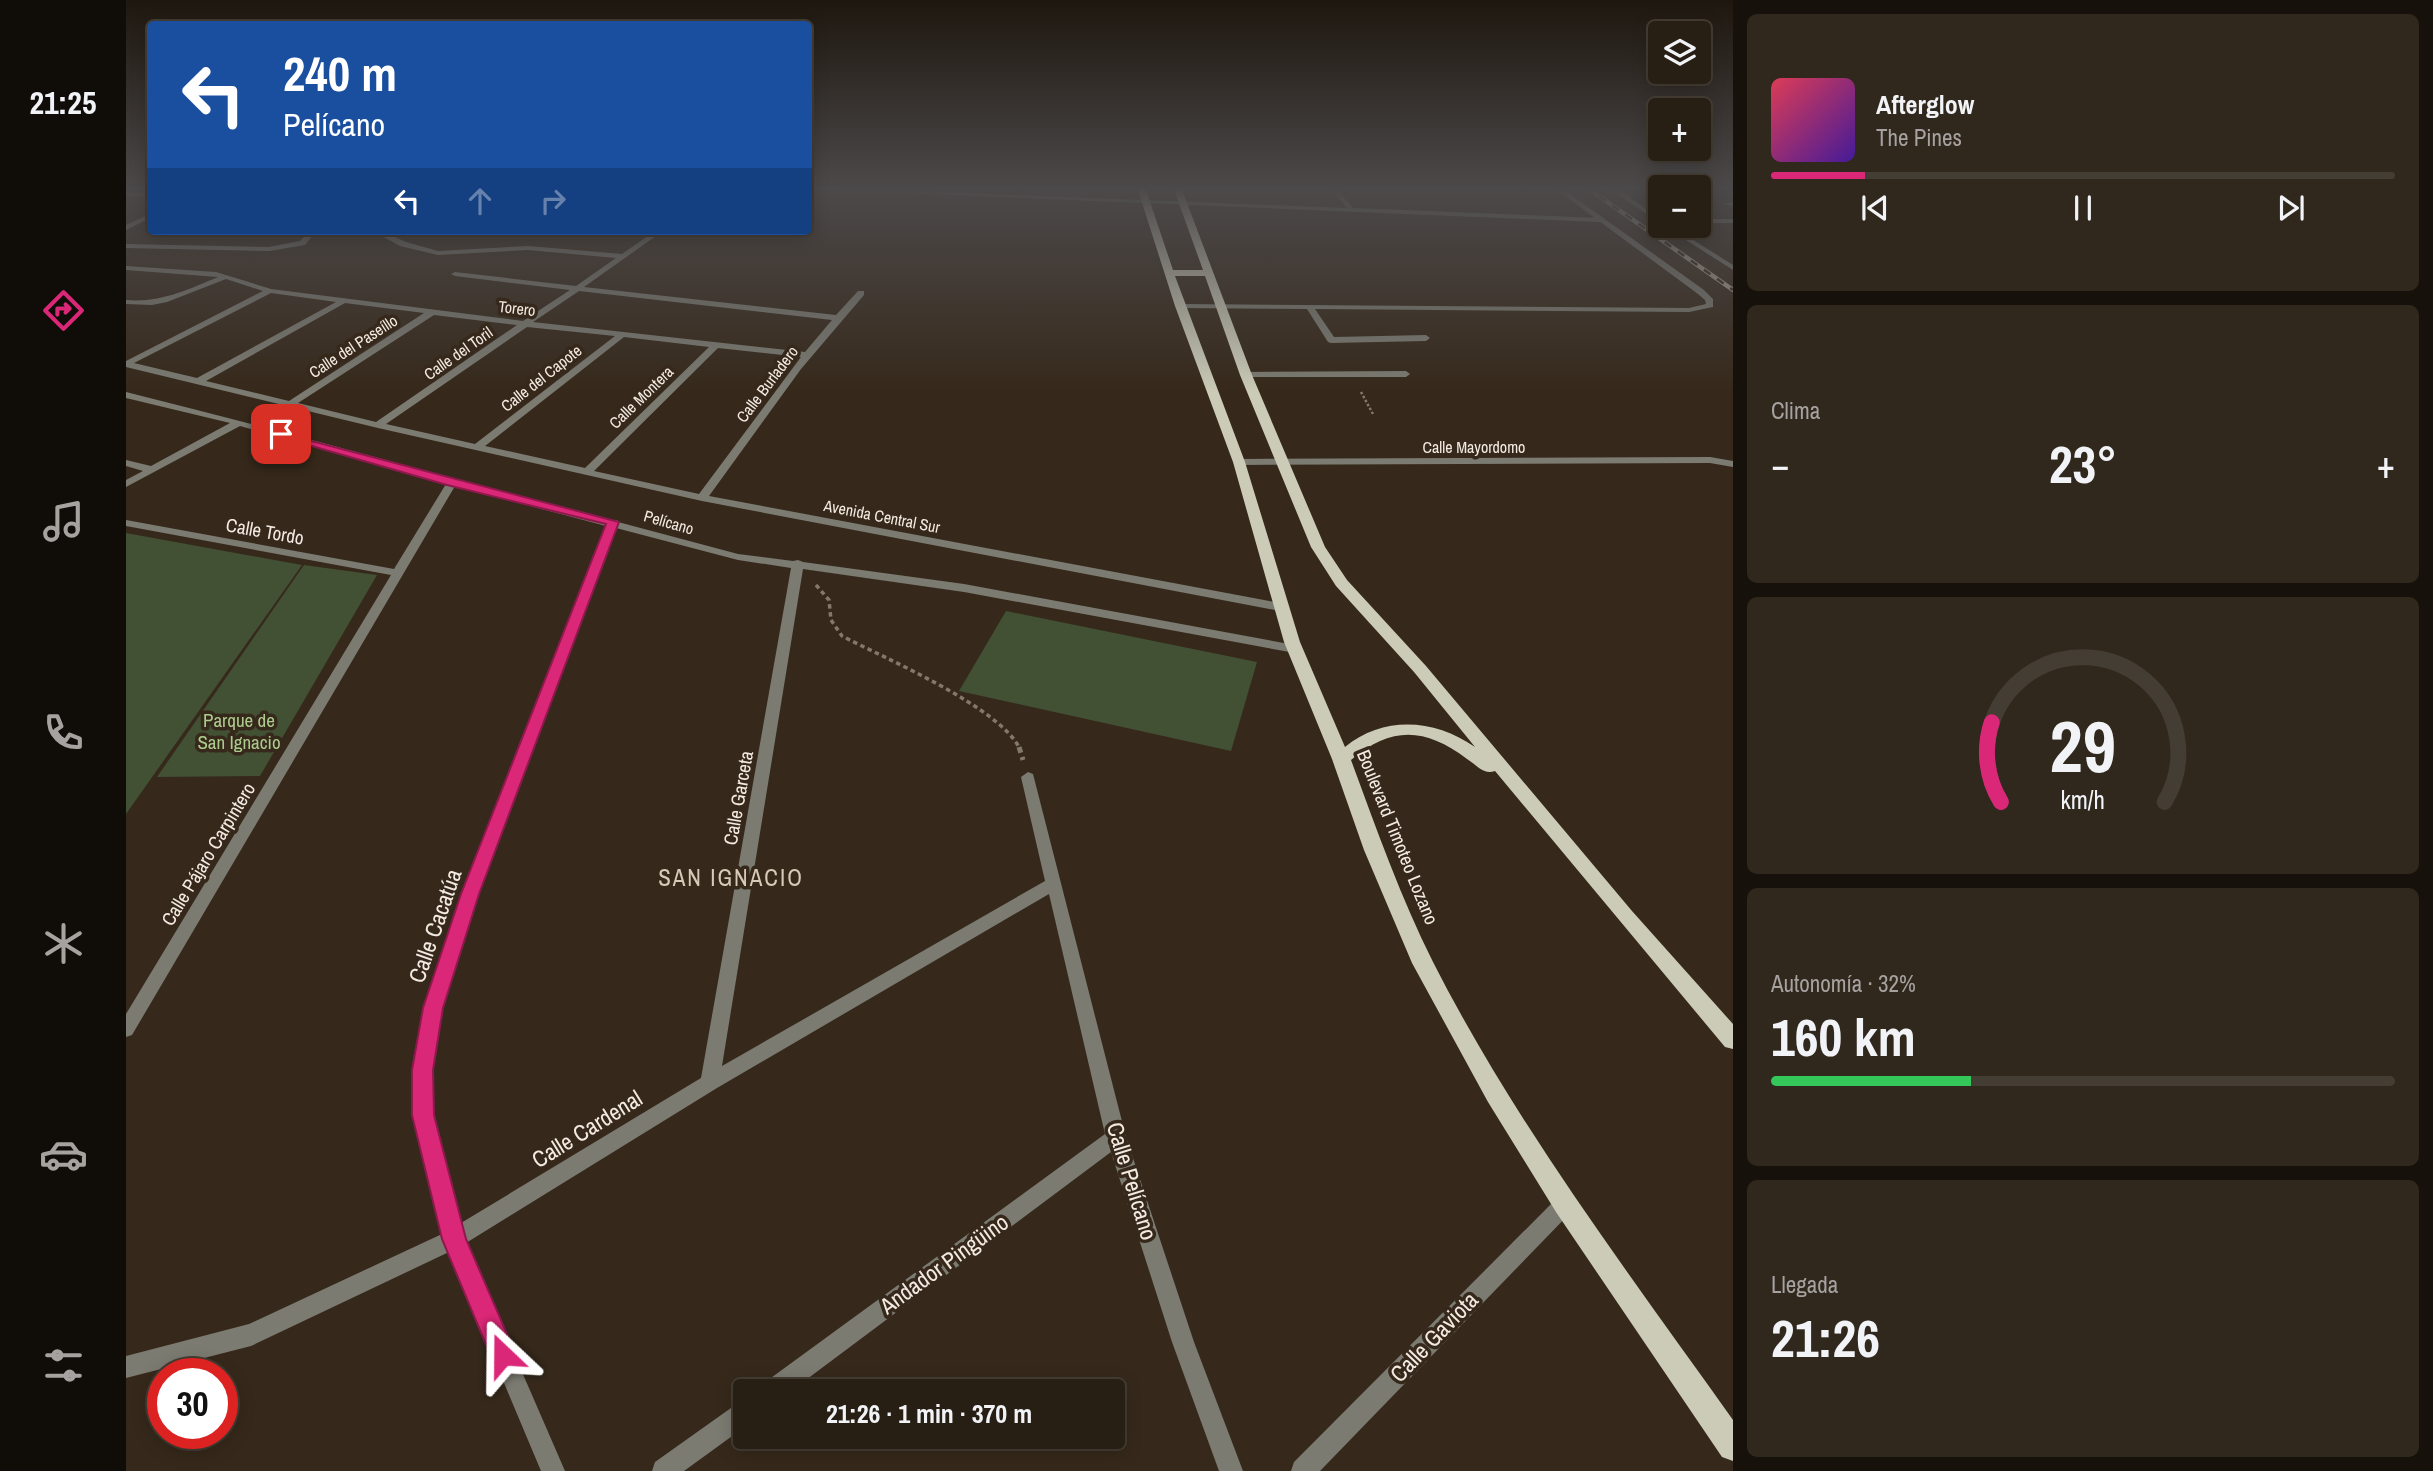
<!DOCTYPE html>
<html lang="es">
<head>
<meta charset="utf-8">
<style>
	body { margin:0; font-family:"Archivo Narrow",sans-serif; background:#30271d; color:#f1f3f6; height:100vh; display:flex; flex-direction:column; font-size:26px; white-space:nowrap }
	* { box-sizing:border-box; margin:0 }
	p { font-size:23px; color:#a5a2a0 }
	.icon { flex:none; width:38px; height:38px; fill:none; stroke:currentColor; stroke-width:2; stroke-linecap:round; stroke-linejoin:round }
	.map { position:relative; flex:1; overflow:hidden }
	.drawer { display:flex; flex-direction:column; gap:14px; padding:14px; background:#16110b; width:700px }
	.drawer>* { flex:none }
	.banner { position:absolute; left:21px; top:21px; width:665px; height:214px; border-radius:7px; box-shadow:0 4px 18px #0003,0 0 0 2px #443d34; background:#1a4fa0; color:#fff; overflow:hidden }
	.controls { position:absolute; left:1522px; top:21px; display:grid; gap:14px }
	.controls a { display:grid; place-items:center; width:63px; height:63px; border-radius:7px; background:#281f14; box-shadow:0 4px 18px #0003,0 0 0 2px #443d34; font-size:35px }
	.speed { position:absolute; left:21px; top:1358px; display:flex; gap:14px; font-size:35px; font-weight:700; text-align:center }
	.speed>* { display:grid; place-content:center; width:91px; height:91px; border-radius:50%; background:#281f14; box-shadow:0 4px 18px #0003,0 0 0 2px #443d34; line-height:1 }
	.speed .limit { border:10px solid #d22; background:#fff; color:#111 }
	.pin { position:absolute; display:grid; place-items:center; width:60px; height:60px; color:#fff; margin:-30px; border-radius:14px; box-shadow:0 4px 10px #0006 }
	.me { position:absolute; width:77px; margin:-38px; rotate:337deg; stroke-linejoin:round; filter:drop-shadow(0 0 5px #0008) }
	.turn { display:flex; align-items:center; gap:24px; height:147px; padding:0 21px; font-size:32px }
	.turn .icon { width:91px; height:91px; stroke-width:2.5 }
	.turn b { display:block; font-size:49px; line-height:60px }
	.lanes { display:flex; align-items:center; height:66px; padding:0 21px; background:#0003; justify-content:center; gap:35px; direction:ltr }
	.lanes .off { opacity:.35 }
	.big { font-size:52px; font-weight:800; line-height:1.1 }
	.drawer .widget { flex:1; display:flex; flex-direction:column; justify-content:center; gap:10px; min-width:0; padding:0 24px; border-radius:10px; background:#30271d }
	.drawer .dial { align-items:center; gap:0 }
	.dial svg { height:182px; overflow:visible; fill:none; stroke:#443d34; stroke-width:7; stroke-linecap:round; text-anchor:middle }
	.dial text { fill:#f1f3f6; stroke:none }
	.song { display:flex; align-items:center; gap:21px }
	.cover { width:84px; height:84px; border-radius:10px; background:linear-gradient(135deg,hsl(350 70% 55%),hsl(260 70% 35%)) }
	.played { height:7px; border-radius:4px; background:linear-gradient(90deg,#db2777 15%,#443d34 15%) }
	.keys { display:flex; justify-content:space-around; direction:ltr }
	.heat { display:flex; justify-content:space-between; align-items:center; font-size:38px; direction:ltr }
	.charge { height:10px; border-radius:5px; background:linear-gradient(90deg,#34c759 32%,#443d34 0) }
	.trip { position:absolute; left:607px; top:1379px; width:392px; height:70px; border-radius:7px; background:#281f14; box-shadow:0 4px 18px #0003,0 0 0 2px #443d34; font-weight:800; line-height:70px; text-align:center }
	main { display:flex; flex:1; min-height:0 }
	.tabs { display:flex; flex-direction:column; width:126px; justify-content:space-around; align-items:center; background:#100c08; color:#a5a2a0 }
	.tabs .icon { width:49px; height:49px }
	.tabs .selected { color:#db2777 }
	.tabs b { font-size:32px; color:#f1f3f6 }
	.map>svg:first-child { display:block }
	.green { fill:#425034 }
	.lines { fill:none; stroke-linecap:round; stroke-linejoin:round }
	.path-far2 { stroke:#83786c; stroke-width:2.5; stroke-dasharray:2.5 2; stroke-linecap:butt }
	.path-far1 { stroke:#83786c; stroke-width:3.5; stroke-dasharray:4.5 3.5; stroke-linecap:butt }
	.path { stroke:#83786c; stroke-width:5; stroke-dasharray:6 4.5; stroke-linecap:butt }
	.service { fill:#7b7b72; fill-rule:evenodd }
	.minor { fill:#7b7b72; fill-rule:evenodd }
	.primary { fill:#cbcbb8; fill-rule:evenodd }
	.rail-casing { stroke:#aea398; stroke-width:4.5 }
	.rail { stroke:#36291b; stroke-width:2.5; stroke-dasharray:8; stroke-linecap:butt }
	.route { fill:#db2777; stroke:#8e194d; stroke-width:2 }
	.labels { text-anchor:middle; stroke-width:7; stroke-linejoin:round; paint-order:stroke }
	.far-street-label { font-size:16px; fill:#f3eae1; stroke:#36291b }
	.street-label { font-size:19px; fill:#f3eae1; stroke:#36291b }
	.park-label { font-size:19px; fill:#accc8e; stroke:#36291b }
	.quarter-label { font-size:23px; letter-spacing:2px; fill:#d9c9b8; stroke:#36291b }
	.near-street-label { font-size:23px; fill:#f3eae1; stroke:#36291b }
</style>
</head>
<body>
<main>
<nav class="tabs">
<b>21:25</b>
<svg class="icon selected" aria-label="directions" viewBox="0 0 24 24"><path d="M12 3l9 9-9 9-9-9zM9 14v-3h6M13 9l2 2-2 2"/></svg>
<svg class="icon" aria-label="music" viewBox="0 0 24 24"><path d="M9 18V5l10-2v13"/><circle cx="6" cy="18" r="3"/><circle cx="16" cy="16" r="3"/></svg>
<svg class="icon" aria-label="phone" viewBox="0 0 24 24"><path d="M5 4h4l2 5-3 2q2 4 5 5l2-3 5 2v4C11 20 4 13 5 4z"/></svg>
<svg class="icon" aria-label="climate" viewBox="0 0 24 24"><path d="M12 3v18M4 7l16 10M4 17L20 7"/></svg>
<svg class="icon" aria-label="car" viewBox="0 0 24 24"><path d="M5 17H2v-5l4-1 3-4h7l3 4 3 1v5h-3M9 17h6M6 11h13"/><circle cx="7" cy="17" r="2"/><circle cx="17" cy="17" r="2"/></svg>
<svg class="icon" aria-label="filters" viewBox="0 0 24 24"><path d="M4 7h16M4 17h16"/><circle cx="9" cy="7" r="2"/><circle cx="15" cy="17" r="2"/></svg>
</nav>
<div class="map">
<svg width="1607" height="1471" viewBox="0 0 1607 1471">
	<rect width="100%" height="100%" fill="#36291b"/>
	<g class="green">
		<polygon points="0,533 176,565 0,814"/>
		<polygon points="178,565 251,575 134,776 31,777"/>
		<polygon points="880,611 1131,662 1105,751 833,691"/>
	</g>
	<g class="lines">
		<polyline class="path-far2" points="1235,392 1247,414"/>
		<path class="path-far1" d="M 690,585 L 703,600 L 705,620 L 716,636 C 760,659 874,707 894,749"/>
		<polyline class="path" points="893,747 897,760"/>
		<g class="service">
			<polygon points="682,187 1221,208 1203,187 1209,187 1227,208 1474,218 1477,220 1474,222 682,189"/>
			<polygon points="1607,202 1607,206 1597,204"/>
			<rect x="1573" y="219" width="34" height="4"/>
			<polygon points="1584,457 1607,461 1607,467 1584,463 1113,465 1109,462 1113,459"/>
		</g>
		<g class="minor">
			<polygon points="1427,187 1434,187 1578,290 1587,299 1587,307 1563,312 1189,309 1208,337 1300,335 1304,338 1300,341 1205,343 1202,342 1181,309 1054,308 1050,306 1054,304 1563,308 1580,304 1579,300 1572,294"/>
			<polygon points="1481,187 1488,187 1535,219 1535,224"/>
			<polygon points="0,192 24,193 24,197 0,196"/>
			<polygon points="24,214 24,218 0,230 0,225"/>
			<polygon points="1538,226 1545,226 1607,265 1607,270"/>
			<polygon points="183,231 190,231 179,245 143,251 0,248 0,244 143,247 174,241"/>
			<path d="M 247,231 L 256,231 L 280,242 L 312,251 L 402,246 L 496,254 L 529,231 L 537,231 L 458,287 L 710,315 L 732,291 L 738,291 L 738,295 L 675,369 L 583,496 L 1154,603 L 1160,607 L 1154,611 L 576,501 L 252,428 L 0,367 L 0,361 L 137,291 L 100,279 L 41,302 L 26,305 L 0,304 L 0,300 C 34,303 61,290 92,277 L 0,270 L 0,266 L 90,272 L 145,289 L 397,321 L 444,290 L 329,276 L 325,274 L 329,272 L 450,286 L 490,258 L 402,250 L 312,255 L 274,246 ZM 453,291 L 706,320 L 679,352 L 407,322 ZM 145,293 L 210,302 L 71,378 L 8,363 ZM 219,303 L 298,313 L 163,401 L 80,381 ZM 308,315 L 391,325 L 250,422 L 172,403 ZM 401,327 L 489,336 L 349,444 L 260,424 ZM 498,337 L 583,347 L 459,468 L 359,446 ZM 592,348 L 675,357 L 573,494 L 468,471 Z"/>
			<polygon points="1120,372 1280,371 1284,374 1280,377 1117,377 1116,375"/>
			<path d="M 0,392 C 162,432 322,478 483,520 L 491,520 L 492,522 L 612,554 L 667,561 L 672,560 L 677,562 L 838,584 L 1174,646 L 1175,649 L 1174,652 L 1169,653 L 838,592 L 677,569 L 596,1066 L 919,881 L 895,777 L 902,772 L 907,774 L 1000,1137 L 1068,1342 L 1117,1471 L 1093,1471 L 1046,1342 L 985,1152 L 665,1391 L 634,1391 L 638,1383 L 979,1134 L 923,894 L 591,1088 L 340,1243 L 439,1471 L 415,1471 L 323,1252 L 125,1346 L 0,1378 L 0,1356 L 123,1324 L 316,1234 L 287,1115 L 287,1070 L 298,1008 L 336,894 L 480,526 L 329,486 L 6,1035 L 0,1037 L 0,1014 L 265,575 L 0,526 L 0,520 L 268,569 L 320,484 L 114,426 L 0,487 L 0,480 L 17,471 L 0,466 L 0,460 L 25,466 L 104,423 L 0,398 ZM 490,528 L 612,560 L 665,568 L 575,1078 L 335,1223 L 307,1115 L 305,1070 L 316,1008 L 352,894 Z"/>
			<polygon points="1439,1195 1446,1197 1449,1204 1446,1211 1194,1471 1165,1471 1168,1462 1432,1197"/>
			<polygon points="620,1399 620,1426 558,1471 526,1471 529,1462 612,1403"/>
		</g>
		<path class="primary" d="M 1011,187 L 1019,187 L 1047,270 L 1077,270 L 1047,187 L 1055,187 L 1126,375 L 1199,547 L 1221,580 L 1300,666 L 1506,911 L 1607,1024 L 1607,1049 L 1599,1047 L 1369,771 C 1357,775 1351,765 1341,759 C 1299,727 1265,726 1225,760 C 1250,828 1275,898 1307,962 C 1390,1125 1502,1272 1607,1420 L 1607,1461 L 1596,1457 L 1430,1212 L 1362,1102 L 1286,963 L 1238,850 L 1206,759 L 1158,642 L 1107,462 L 1049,306 ZM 1049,276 L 1079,276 L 1114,375 L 1185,547 L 1210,586 L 1288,672 L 1349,747 C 1309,719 1258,715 1219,747 L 1174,642 L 1119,462 Z"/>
		<defs>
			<polyline id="rail" points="1460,187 1607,290"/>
		</defs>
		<use href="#rail" class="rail-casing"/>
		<use href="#rail" class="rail"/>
	</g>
	<linearGradient id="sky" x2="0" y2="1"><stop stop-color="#1e170f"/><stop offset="0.48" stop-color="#4c494a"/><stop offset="1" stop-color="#4c494a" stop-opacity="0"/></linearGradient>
	<rect width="1607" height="393" fill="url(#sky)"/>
	<polygon class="route" points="151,432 493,522 353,894 317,1008 307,1070 308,1115 340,1239 390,1355 387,1364 377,1368 368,1364 316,1239 286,1115 286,1070 297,1008 335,894 480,524 321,485 151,436"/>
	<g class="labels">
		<g class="far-street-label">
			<text transform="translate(391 308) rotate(7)" y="6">Torero</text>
			<text transform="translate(227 346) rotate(-33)" y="6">Calle del Paseíllo</text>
			<text transform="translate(332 353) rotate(-35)" y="6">Calle del Toril</text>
			<text transform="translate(415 378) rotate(-38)" y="6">Calle del Capote</text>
			<text transform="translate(641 384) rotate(-53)" y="6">Calle Burladero</text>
			<text transform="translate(515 397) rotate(-44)" y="6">Calle Montera</text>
			<text x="1348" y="453">Calle Mayordomo</text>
			<text transform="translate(756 516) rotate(11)" y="6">Avenida Central Sur</text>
			<text transform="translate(543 522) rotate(16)" y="6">Pelícano</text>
		</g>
		<g class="street-label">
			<text transform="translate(139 531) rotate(10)" y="7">Calle Tordo</text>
			<text transform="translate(612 798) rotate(-80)" y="7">Calle Garceta</text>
			<text transform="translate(1272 837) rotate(68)" y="7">Boulevard Timoteo Lozano</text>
			<text transform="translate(82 854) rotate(-59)" y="7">Calle Pájaro Carpintero</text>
		</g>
		<g class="park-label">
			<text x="113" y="727">Parque de<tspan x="113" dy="22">San Ignacio</tspan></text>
		</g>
		<g class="quarter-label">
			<text x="605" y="886">SAN IGNACIO</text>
		</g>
		<g class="near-street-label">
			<text transform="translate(309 926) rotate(-71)" y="8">Calle Cacatúa</text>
			<text transform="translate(461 1129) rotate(-32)" y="8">Calle Cardenal</text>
			<text transform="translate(1006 1181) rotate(73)" y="8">Calle Pelícano</text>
			<text transform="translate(818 1264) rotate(-36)" y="8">Andador Pingüino</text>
			<text transform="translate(1308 1337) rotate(-46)" y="8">Calle Gaviota</text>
		</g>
	</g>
</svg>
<div class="controls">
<a><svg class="icon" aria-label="layers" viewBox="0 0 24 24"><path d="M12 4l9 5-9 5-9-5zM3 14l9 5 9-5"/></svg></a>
<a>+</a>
<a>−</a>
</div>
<div class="speed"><div class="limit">30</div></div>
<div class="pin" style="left:155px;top:434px;background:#d93025"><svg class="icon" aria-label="arrive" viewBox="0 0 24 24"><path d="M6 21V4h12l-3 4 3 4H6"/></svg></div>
<svg class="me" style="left:377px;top:1355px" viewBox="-20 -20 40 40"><path d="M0-17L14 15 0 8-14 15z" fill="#db2777" stroke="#fff" stroke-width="4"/></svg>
<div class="trip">21:26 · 1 min · 370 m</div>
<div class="banner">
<div class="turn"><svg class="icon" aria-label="left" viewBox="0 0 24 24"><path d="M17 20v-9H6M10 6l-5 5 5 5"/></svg><div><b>240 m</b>Pelícano</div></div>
<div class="lanes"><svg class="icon" aria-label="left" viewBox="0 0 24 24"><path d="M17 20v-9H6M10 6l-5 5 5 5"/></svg><svg class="icon off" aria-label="ahead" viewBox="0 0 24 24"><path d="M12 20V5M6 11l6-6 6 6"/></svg><svg class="icon off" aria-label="right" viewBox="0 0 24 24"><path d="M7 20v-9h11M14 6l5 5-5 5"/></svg></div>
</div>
</div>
<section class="drawer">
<div class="widget">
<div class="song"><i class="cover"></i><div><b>Afterglow</b><p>The Pines</p></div></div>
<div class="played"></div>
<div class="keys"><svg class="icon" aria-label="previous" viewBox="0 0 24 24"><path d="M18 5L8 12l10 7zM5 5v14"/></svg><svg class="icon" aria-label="pause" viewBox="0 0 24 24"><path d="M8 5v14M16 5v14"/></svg><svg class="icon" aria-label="next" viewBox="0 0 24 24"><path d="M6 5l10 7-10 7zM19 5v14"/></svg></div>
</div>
<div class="widget"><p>Clima</p>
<div class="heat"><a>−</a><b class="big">23°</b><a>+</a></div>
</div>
<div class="widget dial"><svg viewBox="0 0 100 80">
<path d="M14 69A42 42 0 1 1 86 69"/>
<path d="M14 69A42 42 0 0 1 10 34" stroke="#db2777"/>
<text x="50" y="56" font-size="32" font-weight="700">29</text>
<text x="50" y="72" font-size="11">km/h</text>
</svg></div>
<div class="widget"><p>Autonomía · 32%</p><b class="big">160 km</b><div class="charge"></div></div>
<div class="widget"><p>Llegada</p><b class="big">21:26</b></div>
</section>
</main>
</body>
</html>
